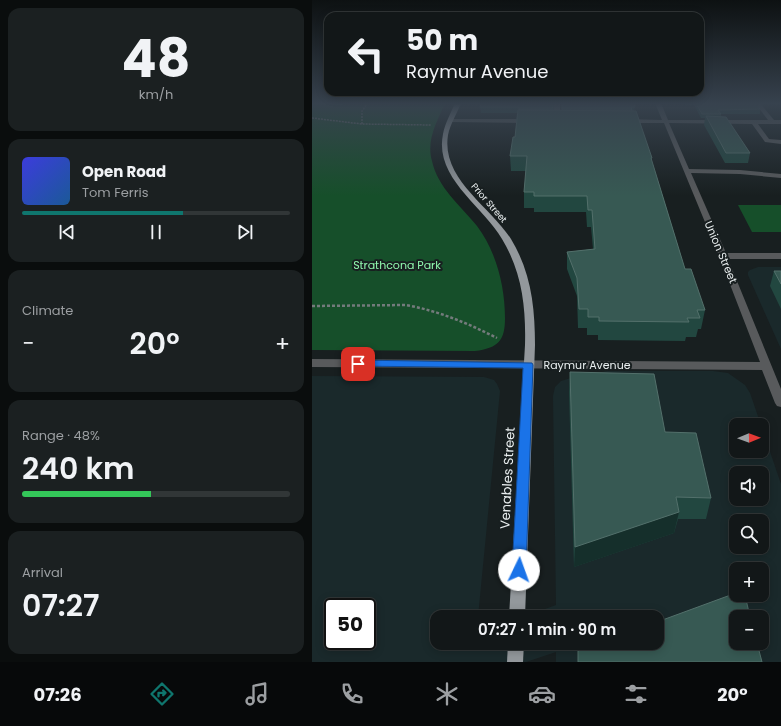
<!DOCTYPE html>
<html lang="en">
<head>
<meta charset="utf-8">
<style>
	body { margin:0; font-family:Poppins,sans-serif; background:#1b2021; color:#f1f3f6; height:100vh; display:flex; flex-direction:column; font-size:15px; white-space:nowrap }
	* { box-sizing:border-box; margin:0 }
	p { font-size:13px; color:#9c9fa2 }
	.icon { flex:none; width:22px; height:22px; fill:none; stroke:currentColor; stroke-width:2; stroke-linecap:round; stroke-linejoin:round }
	.map { position:relative; flex:1; overflow:hidden }
	.drawer { display:flex; flex-direction:column; gap:8px; padding:8px; background:#0a0d0d; width:312px }
	.drawer>* { flex:none }
	.guide { position:absolute; left:12px; top:12px; width:380px; height:84px; border-radius:12px; box-shadow:0 2px 10px #0003,0 0 0 1px #313637; background:#121718; color:#f1f3f6; overflow:hidden }
	.needle { width:26px; rotate:89deg }
	.tools { position:absolute; left:417px; top:418px; display:grid; gap:8px }
	.tools a { display:grid; place-items:center; width:40px; height:40px; border-radius:8px; background:#121718; box-shadow:0 2px 10px #0003,0 0 0 1px #313637; font-size:20px }
	.speed { position:absolute; left:12px; top:598px; display:flex; gap:8px; font-size:20px; font-weight:700; text-align:center }
	.speed>* { display:grid; place-content:center; width:52px; height:52px; border-radius:50%; background:#121718; box-shadow:0 2px 10px #0003,0 0 0 1px #313637; line-height:1 }
	.speed .limit { border:2px solid #111; border-radius:6px; background:#fff; color:#111 }
	.pin { position:absolute; display:grid; place-items:center; width:34px; height:34px; color:#fff; margin:-17px; border-radius:8px; box-shadow:0 2px 6px #0006 }
	.me { position:absolute; width:44px; margin:-22px; rotate:3deg; stroke-linejoin:round; filter:drop-shadow(0 0 3px #0008) }
	.turn { display:flex; align-items:center; gap:14px; height:84px; padding:0 16px; font-size:18px }
	.turn .icon { width:52px; height:52px; stroke-width:2.5 }
	.turn b { display:block; font-size:28px; line-height:34px }
	.big { font-size:30px; font-weight:600; line-height:1.1 }
	.drawer .tile { flex:1; display:flex; flex-direction:column; justify-content:center; gap:6px; min-width:0; padding:0 14px; border-radius:12px; background:#1b2021 }
	.drawer .dial { align-items:center; gap:0 }
	.dial b { font-size:52px; line-height:1 }
	.song { display:flex; align-items:center; gap:12px }
	.cover { width:48px; height:48px; border-radius:6px; background:linear-gradient(135deg,hsl(240 70% 55%),hsl(210 70% 35%)) }
	.played { height:4px; border-radius:2px; background:linear-gradient(90deg,#0f766e 60%,#313637 60%) }
	.keys { display:flex; justify-content:space-around; direction:ltr }
	.heat { display:flex; justify-content:space-between; align-items:center; font-size:22px; direction:ltr }
	.charge { height:6px; border-radius:3px; background:linear-gradient(90deg,#34c759 48%,#313637 0) }
	.trip { position:absolute; left:118px; top:610px; width:234px; height:40px; border-radius:12px; background:#121718; box-shadow:0 2px 10px #0003,0 0 0 1px #313637; font-weight:600; line-height:40px; text-align:center }
	.menu { display:flex; height:64px; justify-content:space-around; align-items:center; background:#07090a; color:#9c9fa2 }
	.menu .icon { width:28px; height:28px }
	.menu .active { color:#0f766e }
	.menu b { font-size:18px; color:#f1f3f6 }
	main { display:flex; flex:1; min-height:0 }
	.map>svg:first-child { display:block }
	.built { fill:#1a292b; fill-rule:evenodd }
	.green { fill:#164f2a }
	.lines { fill:none; stroke-linecap:round; stroke-linejoin:round }
	.path-far1 { stroke:#747b7c; stroke-width:1.5; stroke-dasharray:2 1; stroke-linecap:butt }
	.path { stroke:#747b7c; stroke-width:2.5; stroke-dasharray:3 2; stroke-linecap:butt }
	.minor { fill:#585a5c; fill-rule:evenodd }
	.major { fill:#93989c; fill-rule:evenodd }
	.wall { fill:#224740 }
	.shaded-wall { fill:#152f2b }
	.building { fill:#375953; stroke:#53706b }
	.route { fill:#1a73e8; stroke:#114b97 }
	.labels { text-anchor:middle; stroke-width:4; stroke-linejoin:round; paint-order:stroke }
	.far-street-label { font-size:9px; fill:#e9eeef; stroke:#181f20 }
	.street-label { font-size:11px; fill:#e9eeef; stroke:#181f20 }
	.park-label { font-size:11px; fill:#90f8ae; stroke:#181f20 }
	.near-street-label { font-size:13px; fill:#e9eeef; stroke:#181f20 }
</style>
</head>
<body>
<main>
<section class="drawer">
<div class="tile dial"><b>48</b><p>km/h</p></div>
<div class="tile">
<div class="song"><i class="cover"></i><div><b>Open Road</b><p>Tom Ferris</p></div></div>
<div class="played"></div>
<div class="keys"><svg class="icon" aria-label="previous" viewBox="0 0 24 24"><path d="M18 5L8 12l10 7zM5 5v14"/></svg><svg class="icon" aria-label="pause" viewBox="0 0 24 24"><path d="M8 5v14M16 5v14"/></svg><svg class="icon" aria-label="next" viewBox="0 0 24 24"><path d="M6 5l10 7-10 7zM19 5v14"/></svg></div>
</div>
<div class="tile"><p>Climate</p>
<div class="heat"><a>−</a><b class="big">20°</b><a>+</a></div>
</div>
<div class="tile"><p>Range · 48%</p><b class="big">240 km</b><div class="charge"></div></div>
<div class="tile"><p>Arrival</p><b class="big">07:27</b></div>
</section>
<div class="map">
<svg width="469" height="662" viewBox="0 0 469 662">
	<rect width="100%" height="100%" fill="#181f20"/>
	<g class="built">
		<polygon points="446,267 469,267 469,349 436,275 436,272 438,270"/>
		<path d="M 295,371 L 401,371 L 416,373 L 433,385 L 438,393 L 449,425 L 424,425 L 424,451 L 450,451 L 450,428 L 469,484 L 469,662 L 244,662 L 244,652 L 214,662 L 0,662 L 0,376 L 172,377 L 182,380 L 185,384 L 188,391 L 166,617 L 125,617 L 125,643 L 345,643 L 345,617 L 211,617 L 244,605 L 241,396 L 243,387 L 249,381 L 259,378 ZM 424,473 L 450,473 L 450,499 L 424,499 ZM 424,521 L 450,521 L 450,547 L 424,547 ZM 424,569 L 450,569 L 450,595 L 424,595 ZM 21,607 L 55,607 L 55,641 L 21,641 ZM 424,617 L 450,617 L 450,643 L 424,643 Z"/>
	</g>
	<g class="green">
		<path d="M 0,103 L 133,103 C 125,122 114,140 120,161 C 126,188 148,205 165,226 C 184,251 193,286 193,318 C 193,341 186,348 163,351 L 0,350 Z"/>
		<polygon points="426,205 469,205 469,232 440,232"/>
	</g>
	<g class="lines">
		<g class="path-far1">
			<polyline points="0,118 50,124 119,125"/>
			<polyline points="50,124 50,111 56,103"/>
		</g>
		<path class="path" d="M 0,306 L 94,305 C 127,311 155,323 185,338"/>
		<g class="minor">
			<polygon points="242,103 248,103 248,121 245,123 242,121"/>
			<polygon points="343,103 349,103 356,120 456,120 443,103 448,103 462,120 469,120 469,124 446,124 457,139 469,140 469,144 453,142 440,124 357,123 377,169 428,170 469,174 469,178 428,174 379,173 414,253 469,253 469,259 416,259 469,389 469,407 465,406 463,403 450,370 0,367 0,359 448,362 407,256 352,123 315,123 312,121 315,119 350,120"/>
			<polygon points="137,119 217,119 220,121 217,123 139,122 136,120"/>
		</g>
		<g class="major">
			<path d="M 143,103 L 149,103 C 145,114 138,124 136,135 C 129,179 178,206 199,239 C 219,272 223,307 223,345 L 213,617 L 197,617 L 213,345 C 214,307 210,272 190,239 C 171,206 122,178 131,134 C 133,123 139,113 143,103 Z"/>
			<polygon points="196,643 212,643 211,662 195,662"/>
		</g>
	</g>
	<g class="wall">
		<polygon points="169,103 241,111 323,107 322,111 340,158 340,161 373,269 393,310 389,329 386,329 384,337 374,337 373,341 286,340 286,335 275,335 275,328 266,328 265,296 255,269 255,252 281,249 279,227 275,227 274,212 222,212 222,208 212,208 212,192 214,171 199,171 198,156 203,137 205,113 169,113 168,107"/>
		<polygon points="381,103 444,103 448,109 448,114 409,114 409,117 438,153 436,163 413,163 392,125 393,118 389,118"/>
		<polygon points="454,103 469,103 469,104 455,104"/>
		<polygon points="462,271 469,271 469,309 458,286"/>
		<polygon points="258,372 353,432 399,498 394,519 366,519 362,533 262,567 257,392"/>
	</g>
	<polygon class="shaded-wall" points="367,512 362,533 262,567 263,547"/>
	<g class="building">
		<polygon points="169,103 241,103 241,111 207,110 207,107 168,107"/>
		<polygon points="250,103 322,103 323,107 319,107 320,111 250,111"/>
		<polygon points="384,103 444,103 448,109 406,110 409,114 390,114"/>
		<polygon points="206,110 324,111 340,158 339,158 373,269 379,269 393,310 385,310 388,318 375,318 377,322 287,321 287,317 276,317 276,309 267,309 265,278 255,252 283,249 280,210 276,210 275,196 222,196 222,192 212,192 215,156 198,156 201,137 203,137"/>
		<polygon points="394,116 414,117 438,153 414,153"/>
		<polygon points="462,271 469,271 469,284"/>
		<polygon points="258,372 342,374 353,432 384,433 399,498 364,497 367,512 263,547"/>
		<polygon points="424,593 424,595 433,595 438,617 424,617 424,643 445,643 450,662 266,662 266,651 289,643 345,643 345,622"/>
	</g>
	<linearGradient id="sky" x2="0" y2="1"><stop stop-color="#0d1112"/><stop offset="0.53" stop-color="#37424e"/><stop offset="1" stop-color="#37424e" stop-opacity="0"/></linearGradient>
	<rect width="469" height="196" fill="url(#sky)"/>
	<polygon class="route" points="46,360 220,363 221,365 214,570 212,574 207,576 202,574 200,570 211,368 43,366 42,364"/>
	<g class="labels">
		<g class="far-street-label">
			<text transform="translate(177 203) rotate(49)" y="3">Prior Street</text>
		</g>
		<g class="street-label">
			<text transform="translate(409 252) rotate(67)" y="4">Union Street</text>
			<text x="275" y="369">Raymur Avenue</text>
		</g>
		<g class="park-label">
			<text x="85" y="269">Strathcona Park</text>
		</g>
		<g class="near-street-label">
			<text transform="translate(195 478) rotate(-87)" y="5">Venables Street</text>
		</g>
	</g>
</svg>
<div class="tools">
<a><svg class="needle" viewBox="-14 -14 28 28"><path d="M0-13l5 13h-10z" fill="#e53935"/><path d="M0 13l5-13h-10z" fill="#9c9fa2"/></svg></a>
<a><svg class="icon" aria-label="sound" viewBox="0 0 24 24"><path d="M4 9h4l5-4v14l-5-4H4zM17 9q2 3 0 6"/></svg></a>
<a><svg class="icon" aria-label="search" viewBox="0 0 24 24"><circle cx="10" cy="10" r="6"/><path d="M15 15l6 6"/></svg></a>
<a>+</a>
<a>−</a>
</div>
<div class="speed"><div class="limit">50</div></div>
<div class="pin" style="left:46px;top:364px;background:#d93025"><svg class="icon" aria-label="arrive" viewBox="0 0 24 24"><path d="M6 21V4h12l-3 4 3 4H6"/></svg></div>
<svg class="me" style="left:207px;top:570px" viewBox="-20 -20 40 40"><circle r="19" fill="#fff"/><path d="M0-13L10 11 0 6-10 11z" fill="#1a73e8"/></svg>
<div class="trip">07:27 · 1 min · 90 m</div>
<div class="guide">
<div class="turn"><svg class="icon" aria-label="left" viewBox="0 0 24 24"><path d="M17 20v-9H6M10 6l-5 5 5 5"/></svg><div><b>50 m</b>Raymur Avenue</div></div>
</div>
</div>
</main>
<nav class="menu">
<b>07:26</b>
<svg class="icon active" aria-label="directions" viewBox="0 0 24 24"><path d="M12 3l9 9-9 9-9-9zM9 14v-3h6M13 9l2 2-2 2"/></svg>
<svg class="icon" aria-label="music" viewBox="0 0 24 24"><path d="M9 18V5l10-2v13"/><circle cx="6" cy="18" r="3"/><circle cx="16" cy="16" r="3"/></svg>
<svg class="icon" aria-label="phone" viewBox="0 0 24 24"><path d="M5 4h4l2 5-3 2q2 4 5 5l2-3 5 2v4C11 20 4 13 5 4z"/></svg>
<svg class="icon" aria-label="climate" viewBox="0 0 24 24"><path d="M12 3v18M4 7l16 10M4 17L20 7"/></svg>
<svg class="icon" aria-label="car" viewBox="0 0 24 24"><path d="M5 17H2v-5l4-1 3-4h7l3 4 3 1v5h-3M9 17h6M6 11h13"/><circle cx="7" cy="17" r="2"/><circle cx="17" cy="17" r="2"/></svg>
<svg class="icon" aria-label="filters" viewBox="0 0 24 24"><path d="M4 7h16M4 17h16"/><circle cx="9" cy="7" r="2"/><circle cx="15" cy="17" r="2"/></svg>
<b>20°</b>
</nav>
</body>
</html>
